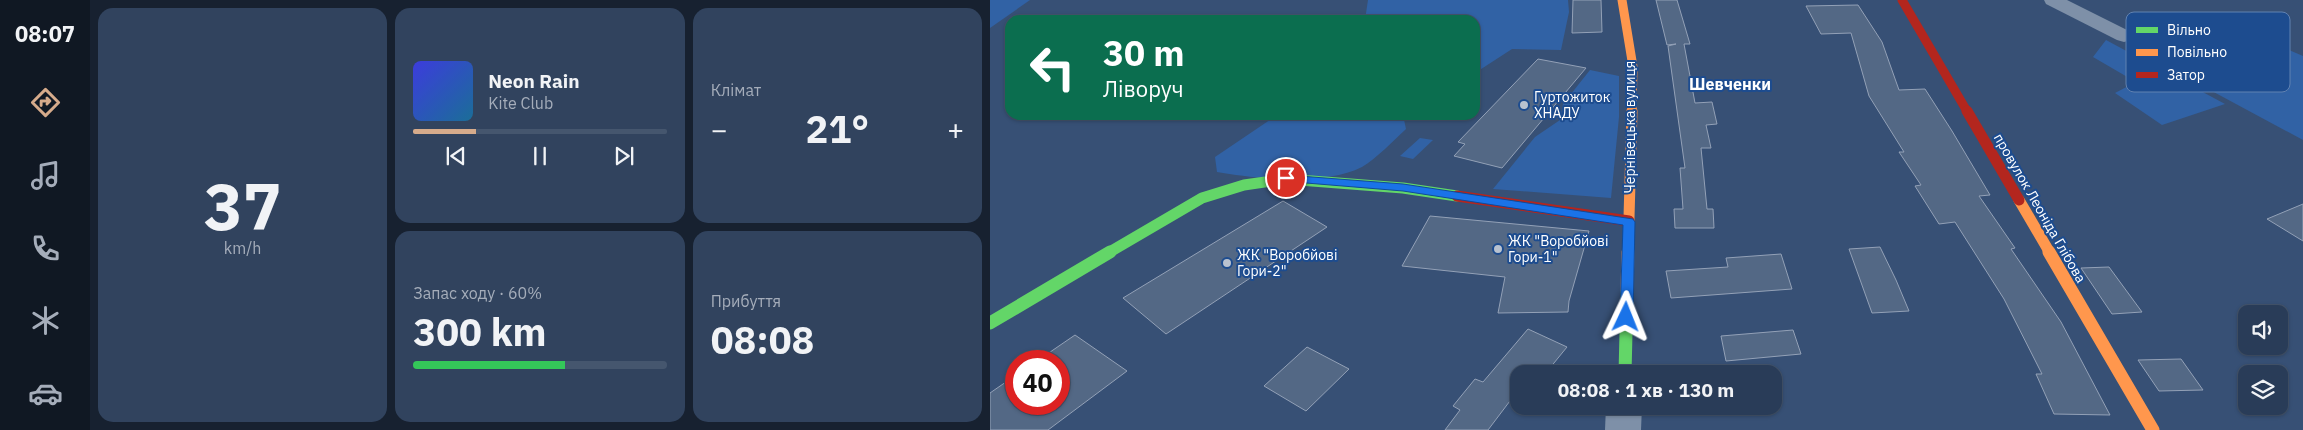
<!DOCTYPE html>
<html lang="uk">
<head>
<meta charset="utf-8">
<style>
	body { margin:0; font-family:"IBM Plex Sans",sans-serif; background:#31435e; color:#f1f3f6; height:100vh; display:flex; flex-direction:column; font-size:19px; white-space:nowrap }
	* { box-sizing:border-box; margin:0 }
	p { font-size:16px; color:#a5adba }
	.icon { flex:none; width:28px; height:28px; fill:none; stroke:currentColor; stroke-width:2; stroke-linecap:round; stroke-linejoin:round }
	.map { position:relative; flex:1; overflow:hidden }
	.panel { display:flex; flex-direction:column; gap:8px; padding:8px; background:#172130; width:900px }
	.panel>* { flex:none }
	.guide { position:absolute; left:15px; top:15px; width:475px; height:105px; border-radius:15px; box-shadow:0 1px 4px #0004,0 0 0 1px #45566e; background:#0b6e4f; color:#fff; overflow:hidden }
	.tools { position:absolute; left:1248px; top:305px; display:grid; gap:10px }
	.tools a { display:grid; place-items:center; width:50px; height:50px; border-radius:10px; background:#293c58; box-shadow:0 1px 4px #0004,0 0 0 1px #45566e; font-size:25px }
	.speed { position:absolute; left:15px; top:350px; display:flex; gap:10px; font-size:25px; font-weight:700; text-align:center }
	.speed>* { display:grid; place-content:center; width:65px; height:65px; border-radius:50%; background:#293c58; box-shadow:0 1px 4px #0004,0 0 0 1px #45566e; line-height:1 }
	.speed .limit { border:8px solid #d22; background:#fff; color:#111 }
	.pin { position:absolute; display:grid; place-items:center; width:42px; height:42px; color:#fff; margin:-21px; border:2px solid #fff; border-radius:50%; box-shadow:0 1px 5px #0007 }
	.me { position:absolute; width:55px; margin:-28px; rotate:2deg; stroke-linejoin:round; filter:drop-shadow(0 0 4px #0008) }
	.turn { display:flex; align-items:center; gap:18px; height:105px; padding:0 15px; font-size:22px }
	.turn .icon { width:65px; height:65px; stroke-width:2.5 }
	.turn b { display:block; font-size:35px; line-height:42px }
	.big { font-size:38px; font-weight:800; line-height:1.1 }
	.panel .tile { flex:1; display:flex; flex-direction:column; justify-content:center; gap:8px; min-width:0; padding:0 18px; border-radius:15px; background:#31435e }
	.panel .dial { align-items:center; gap:0 }
	.dial b { font-size:65px; line-height:1 }
	.song { display:flex; align-items:center; gap:15px }
	.cover { width:60px; height:60px; border-radius:8px; background:linear-gradient(135deg,hsl(240 70% 55%),hsl(200 70% 35%)) }
	.played { height:5px; border-radius:2px; background:linear-gradient(90deg,#d6ab8b 25%,#45566e 25%) }
	.keys { display:flex; justify-content:space-around; direction:ltr }
	.heat { display:flex; justify-content:space-between; align-items:center; font-size:28px; direction:ltr }
	.charge { height:8px; border-radius:4px; background:linear-gradient(90deg,#34c759 60%,#45566e 0) }
	.panel .tiles { flex:1; display:grid; gap:8px; grid-template-columns:repeat(3,1fr) }
	.tile:first-child { grid-row:span 2 }
	.trip { position:absolute; left:520px; top:365px; width:272px; height:50px; border-radius:15px; background:#293c58; box-shadow:0 1px 4px #0004,0 0 0 1px #45566e; font-weight:800; line-height:50px; text-align:center }
	main { display:flex; flex:1; min-height:0 }
	.tab-bar { display:flex; flex-direction:column; width:90px; justify-content:space-around; align-items:center; background:#101823; color:#a5adba }
	.tab-bar .icon { width:35px; height:35px }
	.tab-bar .selected { color:#d6ab8b }
	.tab-bar b { font-size:22px; color:#f1f3f6 }
	.map>svg:first-child { display:block }
	.green { fill:#3162a5 }
	.building { fill:#536885; stroke:#93a1b7 }
	.lines { fill:none; stroke-linecap:round; stroke-linejoin:round }
	.street { fill:#7e90a8; fill-rule:evenodd }
	.fast-far1 { stroke:#63d668; stroke-width:11 }
	.fast { stroke:#63d668; stroke-width:13 }
	.slow-far2 { stroke:#ff974d; stroke-width:9 }
	.slow-far1 { stroke:#ff974d; stroke-width:11 }
	.slow { stroke:#ff974d; stroke-width:13 }
	.jam-far1 { stroke:#b3261e; stroke-width:9 }
	.jam { stroke:#b3261e; stroke-width:11 }
	.route { fill:#1a73e8; stroke:#114b97 }
	.poi-dot { fill:#b9c2cf; stroke:#1d4c8f; stroke-width:2 }
	.labels { text-anchor:middle; stroke-width:4; stroke-linejoin:round; paint-order:stroke }
	.poi-label { font-size:14px; fill:#fff; stroke:#1d4c8f; text-anchor:start }
	.street-label { font-size:14px; fill:#fff; stroke:#1d4c8f }
	.far-district-label { font-size:16px; font-weight:bold; fill:#fff; stroke:#1d4c8f }
	.key { fill:#1d4c8f; stroke:#6182b1; stroke-width:1 }
	.key-label { font-size:14px; fill:#fff }
</style>
</head>
<body>
<main>
<nav class="tab-bar">
<b>08:07</b>
<svg class="icon selected" aria-label="directions" viewBox="0 0 24 24"><path d="M12 3l9 9-9 9-9-9zM9 14v-3h6M13 9l2 2-2 2"/></svg>
<svg class="icon" aria-label="music" viewBox="0 0 24 24"><path d="M9 18V5l10-2v13"/><circle cx="6" cy="18" r="3"/><circle cx="16" cy="16" r="3"/></svg>
<svg class="icon" aria-label="phone" viewBox="0 0 24 24"><path d="M5 4h4l2 5-3 2q2 4 5 5l2-3 5 2v4C11 20 4 13 5 4z"/></svg>
<svg class="icon" aria-label="climate" viewBox="0 0 24 24"><path d="M12 3v18M4 7l16 10M4 17L20 7"/></svg>
<svg class="icon" aria-label="car" viewBox="0 0 24 24"><path d="M5 17H2v-5l4-1 3-4h7l3 4 3 1v5h-3M9 17h6M6 11h13"/><circle cx="7" cy="17" r="2"/><circle cx="17" cy="17" r="2"/></svg>
</nav>
<section class="panel">
<div class="tiles">
<div class="tile dial"><b>37</b><p>km/h</p></div>
<div class="tile">
<div class="song"><i class="cover"></i><div><b>Neon Rain</b><p>Kite Club</p></div></div>
<div class="played"></div>
<div class="keys"><svg class="icon" aria-label="previous" viewBox="0 0 24 24"><path d="M18 5L8 12l10 7zM5 5v14"/></svg><svg class="icon" aria-label="pause" viewBox="0 0 24 24"><path d="M8 5v14M16 5v14"/></svg><svg class="icon" aria-label="next" viewBox="0 0 24 24"><path d="M6 5l10 7-10 7zM19 5v14"/></svg></div>
</div>
<div class="tile"><p>Клімат</p>
<div class="heat"><a>−</a><b class="big">21°</b><a>+</a></div>
</div>
<div class="tile"><p>Запас ходу · 60%</p><b class="big">300 km</b><div class="charge"></div></div>
<div class="tile"><p>Прибуття</p><b class="big">08:08</b></div>
</div>
</section>
<div class="map">
<svg width="1313" height="430" viewBox="0 0 1313 430">
	<rect width="100%" height="100%" fill="#375075"/>
	<g class="green">
		<polygon points="0,0 40,0 0,28"/>
		<polygon points="378,0 578,0 579,12 571,50 522,49 485,73 485,20 375,20"/>
		<polygon points="1116,40 1235,104 1172,125 1125,93 1146,82 1103,57"/>
		<polygon points="1178,47 1229,68 1299,50 1313,56 1313,140 1155,55"/>
		<polygon points="600,70 629,76 629,117 621,198 503,189 545,137 570,120 573,104"/>
		<path d="M 287,115 L 413,115 L 416,129 C 404,140 386,159 372,167 C 334,186 268,179 227,172 L 225,157 Z"/>
		<polygon points="430,138 443,140 423,159 410,156"/>
	</g>
	<g class="building">
		<polygon points="583,0 611,0 612,32 582,33"/>
		<polygon points="666,0 687,0 700,44 694,44 705,103 722,102 727,124 716,125 721,148 711,148 717,209 723,209 724,228 685,228 684,209 693,209 690,168 695,168 678,46 686,44 677,45"/>
		<polygon points="868,5 892,42 909,90 935,89 962,131 1000,195 989,196 1025,248 1021,249 1071,322 1120,415 1064,414 1046,374 1052,374 1014,299 965,222 949,224 925,186 931,185 909,152 914,152 879,96 861,33 831,34 816,6"/>
		<polygon points="548,59 596,68 512,168 464,156 475,144 468,142"/>
		<polygon points="293,201 337,227 176,334 133,298"/>
		<polygon points="1313,204 1313,241 1277,219"/>
		<polygon points="440,216 599,231 579,301 578,312 508,313 515,277 412,266"/>
		<polygon points="890,247 906,280 919,311 882,313 859,249"/>
		<polygon points="791,254 802,289 681,298 676,271 738,267 736,258"/>
		<polygon points="1119,267 1152,312 1122,314 1091,268"/>
		<polygon points="538,329 577,347 555,374 529,374 529,389 498,430 455,430 470,410 463,406 485,379 493,382"/>
		<polygon points="803,330 811,354 736,361 731,336"/>
		<polygon points="85,335 137,371 58,430 0,430 0,393 26,375 26,404 69,404 69,361 47,361"/>
		<polygon points="317,347 359,369 316,411 274,386"/>
		<polygon points="1191,359 1213,390 1169,391 1148,360"/>
		<polygon points="719,370 719,374 680,374 680,372"/>
		<polygon points="683,406 724,406 724,411 684,413"/>
	</g>
	<g class="lines">
		<g class="street">
			<polygon points="1054,0 1077,0 1141,32 1144,36 1141,40 1134,42 1127,40 1056,4"/>
			<polygon points="616,406 652,406 651,430 615,430"/>
		</g>
		<polyline class="fast-far1" points="118,253 212,198 254,185 296,179 413,188 467,196"/>
		<g class="fast">
			<polyline points="0,323 120,252"/>
			<polyline points="635,374 637,291"/>
		</g>
		<polyline class="slow-far2" points="632,0 643,67 642,113"/>
		<g class="slow-far1">
			<polyline points="1029,200 1060,253"/>
			<polyline points="638,253 642,111"/>
		</g>
		<g class="slow">
			<polyline points="1059,252 1163,430"/>
			<polyline points="637,291 638,252"/>
		</g>
		<polyline class="jam-far1" points="912,0 978,113"/>
		<g class="jam">
			<polyline points="977,111 1029,200"/>
			<polyline points="467,196 639,221"/>
		</g>
	</g>
	<polygon class="route" points="296,175 413,184 643,219 645,222 643,317 641,320 632,320 630,317 633,225 413,191 292,181 292,176"/>
	<g class="poi-dot">
		<circle cx="534" cy="105" r="5"/>
		<circle cx="508" cy="249" r="5"/>
		<circle cx="237" cy="263" r="5"/>
	</g>
	<g class="labels">
		<g class="poi-label">
			<text x="544" y="102">Гуртожиток<tspan x="544" dy="16">ХНАДУ</tspan></text>
			<text x="518" y="246">ЖК "Воробйові<tspan x="518" dy="16">Гори-1"</tspan></text>
			<text x="247" y="260">ЖК "Воробйові<tspan x="247" dy="16">Гори-2"</tspan></text>
		</g>
		<g class="street-label">
			<text transform="translate(640 127) rotate(-90)" y="5">Чернівецька вулиця</text>
			<text transform="translate(1050 208) rotate(60)" y="5">провулок Леоніда Глібова</text>
		</g>
		<g class="far-district-label">
			<text x="740" y="90">Шевченки</text>
		</g>
	</g>
	<rect x="1136" y="12" width="164" height="80" rx="8" class="key"/>
	<rect x="1146" y="27" width="22" height="6" fill="#63d668"/>
	<rect x="1146" y="49" width="22" height="7" fill="#ff974d"/>
	<rect x="1146" y="72" width="22" height="6" fill="#b3261e"/>
	<g class="key-label">
		<text x="1177" y="35">Вільно</text>
		<text x="1177" y="57">Повільно</text>
		<text x="1177" y="80">Затор</text>
	</g>
</svg>
<div class="tools">
<a><svg class="icon" aria-label="sound" viewBox="0 0 24 24"><path d="M4 9h4l5-4v14l-5-4H4zM17 9q2 3 0 6"/></svg></a>
<a><svg class="icon" aria-label="layers" viewBox="0 0 24 24"><path d="M12 4l9 5-9 5-9-5zM3 14l9 5 9-5"/></svg></a>
</div>
<div class="speed"><div class="limit">40</div></div>
<div class="pin" style="left:296px;top:178px;background:#d93025"><svg class="icon" aria-label="arrive" viewBox="0 0 24 24"><path d="M6 21V4h12l-3 4 3 4H6"/></svg></div>
<svg class="me" style="left:636px;top:317px" viewBox="-20 -20 40 40"><path d="M0-17L14 15 0 8-14 15z" fill="#1a73e8" stroke="#fff" stroke-width="4"/></svg>
<div class="trip">08:08 · 1 хв · 130 m</div>
<div class="guide">
<div class="turn"><svg class="icon" aria-label="left" viewBox="0 0 24 24"><path d="M17 20v-9H6M10 6l-5 5 5 5"/></svg><div><b>30 m</b>Ліворуч</div></div>
</div>
</div>
</main>
</body>
</html>
